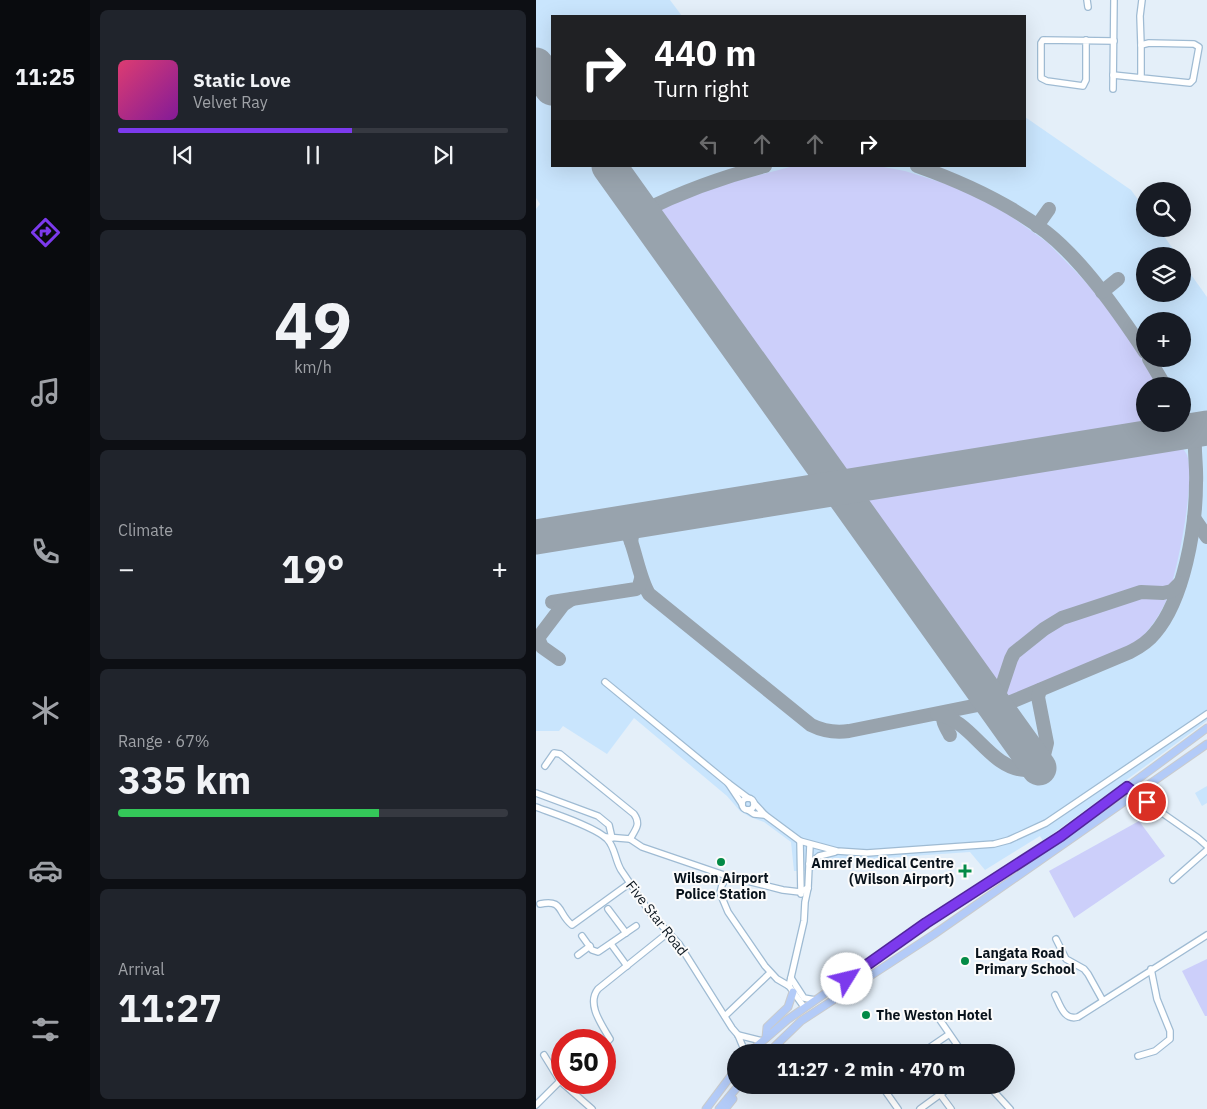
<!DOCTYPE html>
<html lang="en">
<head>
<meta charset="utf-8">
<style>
	body { margin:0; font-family:"IBM Plex Sans",sans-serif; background:#20242c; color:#f1f3f6; height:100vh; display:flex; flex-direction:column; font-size:19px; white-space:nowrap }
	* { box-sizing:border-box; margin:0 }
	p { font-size:16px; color:#9ea1a6 }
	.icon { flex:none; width:28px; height:28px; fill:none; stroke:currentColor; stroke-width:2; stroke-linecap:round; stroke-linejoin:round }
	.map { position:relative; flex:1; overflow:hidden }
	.details { display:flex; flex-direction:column; gap:10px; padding:10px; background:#0d0f14; width:446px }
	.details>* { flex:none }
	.banner { position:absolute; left:15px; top:15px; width:475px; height:152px; border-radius:0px; box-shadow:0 5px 20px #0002; background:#202124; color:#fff; overflow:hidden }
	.tools { position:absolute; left:600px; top:182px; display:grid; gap:10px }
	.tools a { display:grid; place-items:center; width:55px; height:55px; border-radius:50%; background:#171b24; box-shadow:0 5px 20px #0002; font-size:25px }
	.speed { position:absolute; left:15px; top:1029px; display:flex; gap:10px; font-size:25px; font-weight:700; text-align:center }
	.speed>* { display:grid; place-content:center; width:65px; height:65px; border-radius:50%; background:#171b24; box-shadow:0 5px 20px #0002; line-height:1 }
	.speed .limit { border:8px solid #d22; background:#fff; color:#111 }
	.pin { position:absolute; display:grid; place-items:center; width:42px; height:42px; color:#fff; margin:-21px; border:2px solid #fff; border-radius:50%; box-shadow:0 1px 5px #0007 }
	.me { position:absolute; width:55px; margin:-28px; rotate:54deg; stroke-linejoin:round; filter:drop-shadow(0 0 4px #0008) }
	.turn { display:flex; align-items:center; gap:18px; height:105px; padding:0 20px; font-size:22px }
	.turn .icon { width:65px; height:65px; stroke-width:2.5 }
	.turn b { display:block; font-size:35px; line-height:42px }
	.lanes { display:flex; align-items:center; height:48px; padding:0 20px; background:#0003; justify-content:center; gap:25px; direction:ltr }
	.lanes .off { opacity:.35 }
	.big { font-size:38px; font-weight:700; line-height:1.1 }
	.details .widget { flex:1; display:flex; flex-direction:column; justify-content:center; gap:8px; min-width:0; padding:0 18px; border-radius:8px; background:#20242c }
	.details .dial { align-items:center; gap:0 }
	.dial b { font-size:65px; line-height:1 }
	.song { display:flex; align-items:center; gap:15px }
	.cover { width:60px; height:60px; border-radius:8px; background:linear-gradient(135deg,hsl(340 70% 55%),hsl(290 70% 35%)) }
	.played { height:5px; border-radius:2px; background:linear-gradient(90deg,#7c3aed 60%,#363941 60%) }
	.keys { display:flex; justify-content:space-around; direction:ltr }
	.heat { display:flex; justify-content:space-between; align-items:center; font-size:28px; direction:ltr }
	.charge { height:8px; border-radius:4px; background:linear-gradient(90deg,#34c759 67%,#363941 0) }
	.trip { position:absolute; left:191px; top:1044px; width:288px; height:50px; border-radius:25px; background:#171b24; box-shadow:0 5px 20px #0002; font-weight:700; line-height:50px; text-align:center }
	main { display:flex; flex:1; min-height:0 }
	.menu { display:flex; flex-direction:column; width:90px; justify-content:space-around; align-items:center; background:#090b0e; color:#9ea1a6 }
	.menu .icon { width:35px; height:35px }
	.menu .on { color:#7c3aed }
	.menu b { font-size:22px; color:#f1f3f6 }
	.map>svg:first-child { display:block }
	.built { fill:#c9e5fd; fill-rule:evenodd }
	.green { fill:#cccffa }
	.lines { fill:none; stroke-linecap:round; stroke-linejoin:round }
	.taxiway { stroke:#98a3ad; stroke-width:14 }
	.runway { stroke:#98a3ad; stroke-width:35 }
	.minor-casing { stroke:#9fbbd3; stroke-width:8 }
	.major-casing { stroke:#c9cbcd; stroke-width:9 }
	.minor { stroke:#fff; stroke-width:5.5 }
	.major { stroke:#b3cbf8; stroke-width:7 }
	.route-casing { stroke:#51269a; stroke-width:12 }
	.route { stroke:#7c3aed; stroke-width:9 }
	.poi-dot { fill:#038a46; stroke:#fbfbfb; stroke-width:2 }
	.labels { text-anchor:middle; stroke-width:4; stroke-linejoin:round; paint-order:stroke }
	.poi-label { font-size:14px; font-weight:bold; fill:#09131c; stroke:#fbfbfb; text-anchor:start }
	.street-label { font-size:14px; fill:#09131c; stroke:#fbfbfb }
</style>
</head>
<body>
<main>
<nav class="menu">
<b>11:25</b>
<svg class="icon on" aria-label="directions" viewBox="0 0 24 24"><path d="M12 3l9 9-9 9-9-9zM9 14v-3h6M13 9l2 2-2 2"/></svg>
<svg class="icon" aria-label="music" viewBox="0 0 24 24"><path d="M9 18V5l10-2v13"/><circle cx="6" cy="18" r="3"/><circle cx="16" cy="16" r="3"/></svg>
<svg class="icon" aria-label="phone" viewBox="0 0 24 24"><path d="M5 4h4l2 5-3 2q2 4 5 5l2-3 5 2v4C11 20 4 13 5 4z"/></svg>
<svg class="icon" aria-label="climate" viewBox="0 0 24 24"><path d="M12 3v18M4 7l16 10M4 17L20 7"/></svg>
<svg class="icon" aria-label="car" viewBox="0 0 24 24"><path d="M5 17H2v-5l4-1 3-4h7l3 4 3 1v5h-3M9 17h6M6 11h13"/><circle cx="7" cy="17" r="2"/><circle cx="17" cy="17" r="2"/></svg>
<svg class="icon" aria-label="filters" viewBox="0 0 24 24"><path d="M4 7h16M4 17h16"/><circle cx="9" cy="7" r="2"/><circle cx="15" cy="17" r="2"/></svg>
</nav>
<section class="details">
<div class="widget">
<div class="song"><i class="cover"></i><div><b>Static Love</b><p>Velvet Ray</p></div></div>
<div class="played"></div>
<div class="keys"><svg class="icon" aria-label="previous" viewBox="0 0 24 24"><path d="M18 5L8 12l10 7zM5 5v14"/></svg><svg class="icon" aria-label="pause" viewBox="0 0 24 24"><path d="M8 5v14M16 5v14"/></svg><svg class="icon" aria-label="next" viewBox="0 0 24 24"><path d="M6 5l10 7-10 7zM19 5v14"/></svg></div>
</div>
<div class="widget dial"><b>49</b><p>km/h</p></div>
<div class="widget"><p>Climate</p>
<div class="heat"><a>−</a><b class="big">19°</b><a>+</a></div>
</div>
<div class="widget"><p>Range · 67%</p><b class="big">335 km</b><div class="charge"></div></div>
<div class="widget"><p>Arrival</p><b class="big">11:27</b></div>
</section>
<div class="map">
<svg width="671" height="1109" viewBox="0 0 671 1109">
	<rect width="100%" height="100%" fill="#e4eff9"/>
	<g class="built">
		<path d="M 0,0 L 134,0 L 146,16 L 16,16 L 16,166 L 489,166 L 489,117 L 595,190 L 609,209 L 609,229 L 623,229 L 642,256 L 609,256 L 609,294 L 646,294 L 646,262 L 671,297 L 671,721 L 507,841 L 504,836 L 449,870 L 434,852 L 304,861 L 293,863 L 276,871 L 258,871 L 255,842 L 228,822 L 214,817 L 204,811 L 191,796 L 98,718 L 71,754 L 27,726 L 23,731 L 0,731 L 0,209 L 4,204 L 0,198 ZM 609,321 L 646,321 L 646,359 L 609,359 ZM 609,386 L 646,386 L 646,424 L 609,424 Z"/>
		<polygon points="671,786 671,803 666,806 659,793"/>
	</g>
	<g class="green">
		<polygon points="258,166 342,166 369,171 420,187 469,212 512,243 545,277 583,320 621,386 609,386 609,424 634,424 310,472 216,345 125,216 125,210 131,204 169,189"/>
		<path d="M 641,443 C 644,446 649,450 651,455 C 660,479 641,576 630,601 C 623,617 614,629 602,641 L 490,691 C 480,694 471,698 462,691 L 330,503 L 331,494 L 334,493 Z"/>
		<polygon points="603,821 629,856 538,918 513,871"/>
		<polygon points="671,959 671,1016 669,1016 646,971"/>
	</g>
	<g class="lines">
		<g class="taxiway">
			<path d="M 381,166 C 426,182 471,202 510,232 C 547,261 583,313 609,352"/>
			<path d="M 105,212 C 145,192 186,177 229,166"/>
			<polyline points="501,226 513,209"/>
			<polyline points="566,292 582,279"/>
			<polyline points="613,359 629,386"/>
			<polyline points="636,433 651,433 658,440"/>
			<polyline points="658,518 671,537"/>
			<path d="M 80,524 C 84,525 85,524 88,527 C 98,539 102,577 113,594 L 275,725 C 287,731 299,733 313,731 L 442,705 L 446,699 L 446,688"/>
			<polyline points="95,542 97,530 106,520"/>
			<polyline points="16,602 100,589 103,586 105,579"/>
			<polyline points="23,659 6,647 2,638 27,605 36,599"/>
			<path d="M 446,688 L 461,701 L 470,704 L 594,652 C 604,647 612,642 619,633 C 648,599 660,528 660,483 C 661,468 658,453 659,437 L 662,433 L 671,429"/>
			<polyline points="504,690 502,697 511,743 507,759"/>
			<polyline points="461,701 475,659 478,653 508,629 526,618 605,592 627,593 636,591 644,583"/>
			<path d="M 411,712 C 403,719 410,727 414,735"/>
			<path d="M 401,714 C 436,720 454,769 489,770"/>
		</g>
		<g class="runway">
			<polyline points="0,65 16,88"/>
			<polyline points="73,166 503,768"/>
			<polyline points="0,537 671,428"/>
		</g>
		<defs>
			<g id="minor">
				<polyline points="551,0 552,7"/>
				<polyline points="550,40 550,80 547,86 511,81 505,78 505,43 507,40 578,41"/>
				<polyline points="605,45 604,16 606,0"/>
				<polyline points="577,75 654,83 657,80 663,47 658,44 613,43 605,45 605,77"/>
				<polyline points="577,89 578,0"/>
				<polyline points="69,682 192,783"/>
				<path d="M 9,766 L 18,753 L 24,754 L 98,814 C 105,824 100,829 94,839"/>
				<polyline points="591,787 599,794 662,838 671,846"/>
				<polyline points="0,793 62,816 73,825 76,838"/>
				<circle cx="212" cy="804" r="6"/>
				<polyline points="206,804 192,783 212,798"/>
				<path d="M 0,807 C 16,813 60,827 71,839 C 79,847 79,860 85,870 L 115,914 L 143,944 L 196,1028 L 202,1035 L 209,1052"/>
				<polyline points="212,810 218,814 229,815 218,803"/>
				<polyline points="229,815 264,841 301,851 331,853 458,844 473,840 510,823 671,714"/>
				<polyline points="70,837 94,839 106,847 191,876 247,890 264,892 272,888"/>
				<polyline points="264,841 265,894"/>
				<polyline points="273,864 283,856 299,852"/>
				<polyline points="191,876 186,885 184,893 192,912 229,966 241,979 253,986 268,1007"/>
				<polyline points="637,880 671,850"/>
				<path d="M 4,904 C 28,899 21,913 36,925 L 94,883"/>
				<polyline points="72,909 90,933"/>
				<polyline points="46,936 56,950 62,952 100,926"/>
				<polyline points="520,939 530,959 548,969 552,974 567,1001"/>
				<polyline points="75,944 91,966"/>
				<polyline points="42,955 54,946"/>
				<polyline points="255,978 268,998 279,1000"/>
				<polyline points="253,986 268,921 269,902 272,888 274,845"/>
				<path d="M 519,995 C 524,1005 528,1021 542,1017 L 671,935"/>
				<polyline points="189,1016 234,973"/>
				<polyline points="404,1020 426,1052"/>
				<polyline points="202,1035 226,1041"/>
				<path d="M 69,1044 L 74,1039 C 66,1025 50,1004 62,989 L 133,932"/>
				<polyline points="387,1052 412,1035"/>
				<polyline points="8,1055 24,1081 56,1109"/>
				<polyline points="602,1056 619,1051 634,1039 634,1031 621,999 615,969"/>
				<polyline points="345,1085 362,1109"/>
				<polyline points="452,1085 474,1109"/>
				<polyline points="404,1094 415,1109"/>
				<polyline points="0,1105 26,1079"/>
				<polyline points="384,1109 417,1085"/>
			</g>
			<g id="major">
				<polyline points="230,1038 231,1027 252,1007 257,992"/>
				<polyline points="214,1052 251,1020 390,923 525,836 671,728"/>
				<polyline points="233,1052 265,1021 397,935 671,744"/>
				<polyline points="170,1109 200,1069"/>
				<polyline points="183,1109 203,1085"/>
				<polyline points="189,1109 197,1099"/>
			</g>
		</defs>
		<use href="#minor" class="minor-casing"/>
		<use href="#major" class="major-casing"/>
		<use href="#minor" class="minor"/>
		<use href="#major" class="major"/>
	</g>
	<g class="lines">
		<defs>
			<polyline id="route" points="311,979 390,923 525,836 591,787 611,802"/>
		</defs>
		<use href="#route" class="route-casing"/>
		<use href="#route" class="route"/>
	</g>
	<g class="poi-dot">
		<circle cx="185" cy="862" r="5"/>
		<path d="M426.5 863.5h5v5h5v5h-5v5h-5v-5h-5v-5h5z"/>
		<circle cx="429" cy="961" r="5"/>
		<circle cx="330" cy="1015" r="5"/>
	</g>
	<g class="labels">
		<g class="poi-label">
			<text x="418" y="868" text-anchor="end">Amref Medical Centre<tspan x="418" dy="16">(Wilson Airport)</tspan></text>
			<text x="185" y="883" text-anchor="middle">Wilson Airport<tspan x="185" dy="16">Police Station</tspan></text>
			<text x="439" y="958">Langata Road<tspan x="439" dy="16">Primary School</tspan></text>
			<text x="340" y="1020">The Weston Hotel</text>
		</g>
		<g class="street-label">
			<text transform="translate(121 918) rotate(52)" y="5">Five Star Road</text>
		</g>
	</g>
</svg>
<div class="tools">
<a><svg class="icon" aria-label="search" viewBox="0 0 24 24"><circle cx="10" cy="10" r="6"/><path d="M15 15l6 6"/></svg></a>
<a><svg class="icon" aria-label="layers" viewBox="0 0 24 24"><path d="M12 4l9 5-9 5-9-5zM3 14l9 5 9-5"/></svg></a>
<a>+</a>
<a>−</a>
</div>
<div class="speed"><div class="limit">50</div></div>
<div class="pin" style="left:611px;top:802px;background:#d93025"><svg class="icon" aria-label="arrive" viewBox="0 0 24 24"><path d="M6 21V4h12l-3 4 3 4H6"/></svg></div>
<svg class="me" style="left:311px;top:979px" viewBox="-20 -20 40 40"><circle r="19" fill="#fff"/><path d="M0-13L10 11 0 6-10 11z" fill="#7c3aed"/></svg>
<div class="trip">11:27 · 2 min · 470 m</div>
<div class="banner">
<div class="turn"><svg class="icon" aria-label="right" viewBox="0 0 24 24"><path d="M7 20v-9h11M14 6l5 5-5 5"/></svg><div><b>440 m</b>Turn right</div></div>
<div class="lanes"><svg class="icon off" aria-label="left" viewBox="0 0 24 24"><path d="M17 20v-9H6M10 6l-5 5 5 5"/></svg><svg class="icon off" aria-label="ahead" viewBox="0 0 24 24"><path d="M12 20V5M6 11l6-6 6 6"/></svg><svg class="icon off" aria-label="ahead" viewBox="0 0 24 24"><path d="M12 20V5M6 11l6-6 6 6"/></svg><svg class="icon" aria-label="right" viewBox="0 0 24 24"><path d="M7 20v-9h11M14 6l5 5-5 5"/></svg></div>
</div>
</div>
</main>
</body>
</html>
